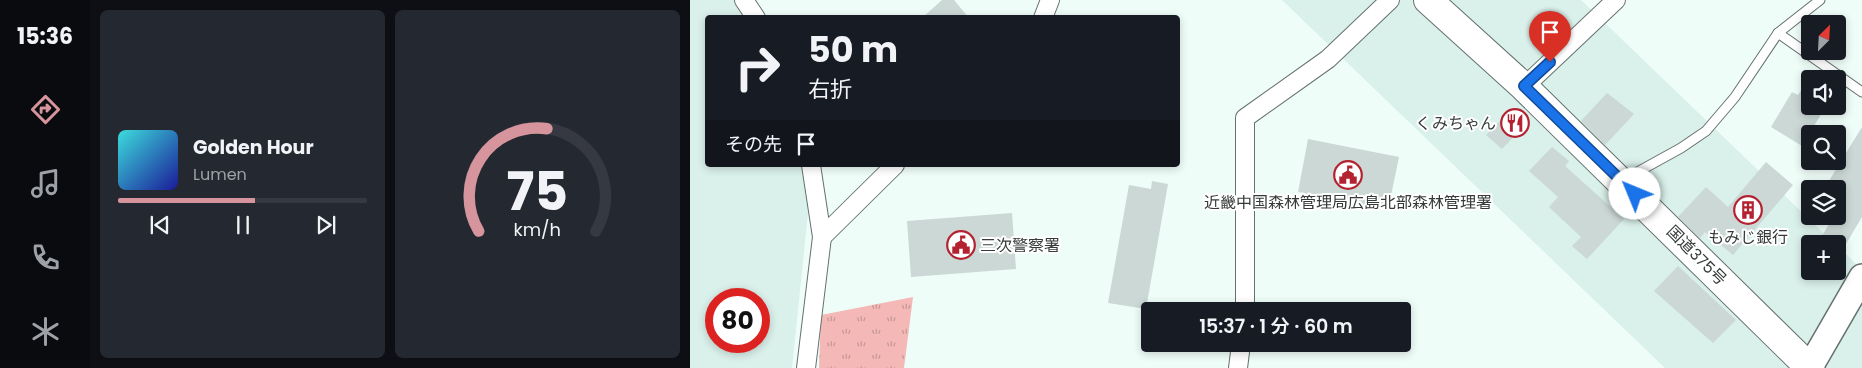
<!DOCTYPE html>
<html lang="ja">
<head>
<meta charset="utf-8">
<style>
	body { margin:0; font-family:Poppins,"Noto Sans JP",sans-serif; background:#242831; color:#f1f3f6; height:100vh; display:flex; flex-direction:column; font-size:19px; white-space:nowrap }
	* { box-sizing:border-box; margin:0 }
	p { font-size:16px; color:#9ea1a6 }
	.icon { flex:none; width:28px; height:28px; fill:none; stroke:currentColor; stroke-width:2; stroke-linecap:round; stroke-linejoin:round }
	.map { position:relative; flex:1; overflow:hidden }
	.details { display:flex; flex-direction:column; gap:10px; padding:10px; background:#0d0f14; width:600px }
	.details>* { flex:none }
	.top-card { position:absolute; left:15px; top:15px; width:475px; height:152px; border-radius:5px; box-shadow:0 2px 8px #0003; background:#171b24; color:#f1f3f6; overflow:hidden }
	.needle { width:32px; rotate:24deg }
	.tools { position:absolute; left:1111px; top:15px; display:grid; gap:10px }
	.tools a { display:grid; place-items:center; width:45px; height:45px; border-radius:5px; background:#171b24; box-shadow:0 2px 8px #0003; font-size:25px }
	.speed { position:absolute; left:15px; top:288px; display:flex; gap:10px; font-size:25px; font-weight:700; text-align:center }
	.speed>* { display:grid; place-content:center; width:65px; height:65px; border-radius:50%; background:#171b24; box-shadow:0 2px 8px #0003; line-height:1 }
	.speed .limit { border:8px solid #d22; background:#fff; color:#111 }
	.pin { position:absolute; display:grid; place-items:center; width:42px; height:42px; color:#fff; margin:-51px -21px; border-radius:50% 50% 50% 0; rotate:-45deg; box-shadow:0 0 5px #0007 }
	.pin .icon { rotate:45deg }
	.me { position:absolute; width:55px; margin:-28px; rotate:315deg; stroke-linejoin:round; filter:drop-shadow(0 0 4px #0008) }
	.turn { display:flex; align-items:center; gap:18px; height:105px; padding:0 20px; font-size:22px }
	.turn .icon { width:65px; height:65px; stroke-width:2.5 }
	.turn b { display:block; font-size:35px; line-height:42px }
	.then { display:flex; align-items:center; height:48px; padding:0 20px; background:#0003; gap:10px; font-size:19px }
	.details .tile { flex:1; display:flex; flex-direction:column; justify-content:center; gap:8px; min-width:0; padding:0 18px; border-radius:8px; background:#242831 }
	.details .dial { align-items:center; gap:0 }
	.dial svg { height:130px; overflow:visible; fill:none; stroke:#363941; stroke-width:7; stroke-linecap:round; text-anchor:middle }
	.dial text { fill:#f1f3f6; stroke:none }
	.song { display:flex; align-items:center; gap:15px }
	.cover { width:60px; height:60px; border-radius:8px; background:linear-gradient(135deg,hsl(180 70% 55%),hsl(240 70% 35%)) }
	.played { height:5px; border-radius:2px; background:linear-gradient(90deg,#d6959d 55%,#363941 55%) }
	.keys { display:flex; justify-content:space-around; direction:ltr }
	.details .tiles { flex:1; display:grid; gap:10px; grid-template-columns:repeat(2,1fr) }
	.trip { position:absolute; left:451px; top:302px; width:270px; height:50px; border-radius:5px; background:#171b24; box-shadow:0 2px 8px #0003; font-weight:600; line-height:50px; text-align:center }
	main { display:flex; flex:1; min-height:0 }
	.tab-bar { display:flex; flex-direction:column; width:90px; justify-content:space-around; align-items:center; background:#090b0e; color:#9ea1a6 }
	.tab-bar .icon { width:35px; height:35px }
	.tab-bar .selected { color:#d6959d }
	.tab-bar b { font-size:22px; color:#f1f3f6 }
	.map>svg:first-child { display:block }
	.built { fill:#daf0ea; fill-rule:evenodd }
	.grass { fill:url(#grass-tufts) }
	.building { fill:#cbd8d5 }
	.lines { fill:none; stroke-linecap:round; stroke-linejoin:round }
	.lane-casing { stroke:#65716e; stroke-width:11 }
	.street-casing { stroke:#65716e; stroke-width:20 }
	.secondary-casing { stroke:#65716e; stroke-width:28 }
	.highway-casing { stroke:#65716e; stroke-width:30 }
	.lane { stroke:#fff; stroke-width:9 }
	.street { stroke:#fff; stroke-width:18 }
	.secondary { stroke:#fff; stroke-width:25 }
	.highway { stroke:#fff; stroke-width:28 }
	.route-casing { stroke:#114b97; stroke-width:12 }
	.route { stroke:#1a73e8; stroke-width:9 }
	.labels { text-anchor:middle; stroke-width:4; stroke-linejoin:round; paint-order:stroke }
	.poi-label { font-size:16px; fill:#363b3a; stroke:#fff }
	.street-label { font-size:16px; fill:#363b3a; stroke:#fff }
</style>
</head>
<body>
<main>
<nav class="tab-bar">
<b>15:36</b>
<svg class="icon selected" aria-label="directions" viewBox="0 0 24 24"><path d="M12 3l9 9-9 9-9-9zM9 14v-3h6M13 9l2 2-2 2"/></svg>
<svg class="icon" aria-label="music" viewBox="0 0 24 24"><path d="M9 18V5l10-2v13"/><circle cx="6" cy="18" r="3"/><circle cx="16" cy="16" r="3"/></svg>
<svg class="icon" aria-label="phone" viewBox="0 0 24 24"><path d="M5 4h4l2 5-3 2q2 4 5 5l2-3 5 2v4C11 20 4 13 5 4z"/></svg>
<svg class="icon" aria-label="climate" viewBox="0 0 24 24"><path d="M12 3v18M4 7l16 10M4 17L20 7"/></svg>
</nav>
<section class="details">
<div class="tiles">
<div class="tile">
<div class="song"><i class="cover"></i><div><b>Golden Hour</b><p>Lumen</p></div></div>
<div class="played"></div>
<div class="keys"><svg class="icon" aria-label="previous" viewBox="0 0 24 24"><path d="M18 5L8 12l10 7zM5 5v14"/></svg><svg class="icon" aria-label="pause" viewBox="0 0 24 24"><path d="M8 5v14M16 5v14"/></svg><svg class="icon" aria-label="next" viewBox="0 0 24 24"><path d="M6 5l10 7-10 7zM19 5v14"/></svg></div>
</div>
<div class="tile dial"><svg viewBox="0 0 100 80">
<path d="M14 69A42 42 0 1 1 86 69"/>
<path d="M14 69A42 42 0 0 1 56 6" stroke="#d6959d"/>
<text x="50" y="56" font-size="32" font-weight="700">75</text>
<text x="50" y="72" font-size="11">km/h</text>
</svg></div>
</div>
</section>
<div class="map">
<svg width="1172" height="368" viewBox="0 0 1172 368">
	<defs>
		<pattern id="grass-tufts" width="24" height="20" patternUnits="userSpaceOnUse" patternTransform="scale(1.25)"><rect width="24" height="20" fill="#f4b9b6"/><path d="M3 7l-1-3M5 7V3M7 7l1-3M15 17l-1-3M17 17v-4M19 17l1-3" fill="none" stroke="#c69895"/></pattern>
	</defs>
	<rect width="100%" height="100%" fill="#effdf9"/>
	<g class="built">
		<path d="M 0,0 L 45,0 L 55,17 L 18,18 L 18,165 L 123,165 L 102,368 L 0,368 ZM 26,299 L 69,299 L 69,341 L 26,341 Z"/>
		<polygon points="592,0 891,0 1145,244 1120,244 1120,271 1148,271 1148,246 1172,270 1172,368 975,368"/>
	</g>
	<polygon class="grass" points="223,297 214,368 129,368 131,315"/>
	<g class="building">
		<polygon points="252,0 264,0 279,18 232,18"/>
		<polygon points="1120,77 1120,106 1136,106 1112,146 1081,127 1102,92 1108,95"/>
		<polygon points="917,93 944,114 915,145 891,121"/>
		<polygon points="821,110 836,124 812,149 796,135"/>
		<polygon points="1172,127 1172,217 1156,244 1127,244 1144,216 1148,216 1148,189 1134,189"/>
		<polygon points="618,139 709,157 698,210 608,192"/>
		<polygon points="862,147 879,161 875,166 934,219 897,259 882,246 891,237 859,207 868,197 839,171"/>
		<polygon points="1076,162 1103,185 1043,255 1015,232 1010,238 988,217 1016,187 1038,207"/>
		<polygon points="462,181 478,184 456,309 418,303 439,185 461,189"/>
		<polygon points="322,213 326,269 221,277 217,221"/>
		<polygon points="988,266 1046,320 1023,343 964,291"/>
	</g>
	<g class="lines">
		<defs>
			<g id="lane">
				<polyline points="1088,33 1172,92"/>
				<polyline points="933,180 991,148 1016,131 1045,97 1088,33 1130,0"/>
			</g>
			<g id="street">
				<polyline points="54,0 66,18"/>
				<polyline points="353,18 360,0"/>
				<polyline points="834,87 926,0"/>
				<polyline points="132,237 205,165"/>
				<polyline points="555,311 555,118 638,59 700,0"/>
				<polyline points="116,368 132,237 121,165"/>
				<polyline points="548,368 551,344"/>
			</g>
			<polyline id="secondary" points="1122,368 1120,367 1172,277"/>
			<polyline id="highway" points="738,0 834,87 1120,368"/>
		</defs>
		<use href="#lane" class="lane-casing"/>
		<use href="#street" class="street-casing"/>
		<use href="#secondary" class="secondary-casing"/>
		<use href="#highway" class="highway-casing"/>
		<use href="#lane" class="lane"/>
		<use href="#street" class="street"/>
		<use href="#secondary" class="secondary"/>
		<use href="#highway" class="highway"/>
	</g>
	<g class="lines">
		<defs>
			<polyline id="route" points="860,62 834,86 945,194"/>
		</defs>
		<use href="#route" class="route-casing"/>
		<use href="#route" class="route"/>
	</g>
	<defs>
		<symbol id="restaurant-ring" viewBox="-11 -11 22 22"><circle r="9.5" fill="#fff" stroke="#b42231" stroke-width="1.5"/><path d="M-5-6h1v4h1v-4h1v4h1v-4h1v5L-1.5 .5V6h-2V.5L-5-1ZM5-6V6H3V1.5H1.5Q1.5-4 5-6Z" fill="#b42231"/></symbol>
		<symbol id="civic-ring" viewBox="-11 -11 22 22"><circle r="9.5" fill="#fff" stroke="#b42231" stroke-width="1.5"/><path d="M-.6-6.5H3V-4.5H.6V-3L4-1V1h2V6H-6V1h2V-1L-.6-3ZM-1.2 2.5V6h2.4V2.5Z" fill="#b42231"/></symbol>
		<symbol id="building-ring" viewBox="-11 -11 22 22"><circle r="9.5" fill="#fff" stroke="#b42231" stroke-width="1.5"/><path d="M-4-6H4V6H1V3H-1V6H-4ZM-2.5-4.3h1.7v1.8h-1.7ZM.8-4.3h1.7v1.8H.8ZM-2.5-1h1.7V.8h-1.7ZM.8-1h1.7V.8H.8Z" fill="#b42231"/></symbol>
	</defs>
	<g fill-rule="evenodd">
		<use href="#restaurant-ring" x="809" y="107" width="32" height="32"/>
		<use href="#civic-ring" x="642" y="159" width="32" height="32"/>
		<use href="#building-ring" x="1042" y="194" width="32" height="32"/>
		<use href="#civic-ring" x="255" y="229" width="32" height="32"/>
	</g>
	<g class="labels">
		<g class="poi-label">
			<text x="806" y="129" text-anchor="end">くみちゃん</text>
			<text x="658" y="208">近畿中国森林管理局広島北部森林管理署</text>
			<text x="1058" y="243">もみじ銀行</text>
			<text x="290" y="251" text-anchor="start">三次警察署</text>
		</g>
		<g class="street-label">
			<text transform="translate(1007 255) rotate(45)" y="6">国道375号</text>
		</g>
	</g>
</svg>
<div class="tools">
<a><svg class="needle" viewBox="-14 -14 28 28"><path d="M0-13l5 13h-10z" fill="#e53935"/><path d="M0 13l5-13h-10z" fill="#9ea1a6"/></svg></a>
<a><svg class="icon" aria-label="sound" viewBox="0 0 24 24"><path d="M4 9h4l5-4v14l-5-4H4zM17 9q2 3 0 6"/></svg></a>
<a><svg class="icon" aria-label="search" viewBox="0 0 24 24"><circle cx="10" cy="10" r="6"/><path d="M15 15l6 6"/></svg></a>
<a><svg class="icon" aria-label="layers" viewBox="0 0 24 24"><path d="M12 4l9 5-9 5-9-5zM3 14l9 5 9-5"/></svg></a>
<a>+</a>
</div>
<div class="speed"><div class="limit">80</div></div>
<div class="pin" style="left:860px;top:62px;background:#d93025"><svg class="icon" aria-label="arrive" viewBox="0 0 24 24"><path d="M6 21V4h12l-3 4 3 4H6"/></svg></div>
<svg class="me" style="left:945px;top:194px" viewBox="-20 -20 40 40"><circle r="19" fill="#fff"/><path d="M0-13L10 11 0 6-10 11z" fill="#1a73e8"/></svg>
<div class="trip">15:37 · 1 分 · 60 m</div>
<div class="top-card">
<div class="turn"><svg class="icon" aria-label="right" viewBox="0 0 24 24"><path d="M7 20v-9h11M14 6l5 5-5 5"/></svg><div><b>50 m</b>右折</div></div>
<div class="then">その先<svg class="icon" aria-label="arrive" viewBox="0 0 24 24"><path d="M6 21V4h12l-3 4 3 4H6"/></svg></div>
</div>
</div>
</main>
</body>
</html>
